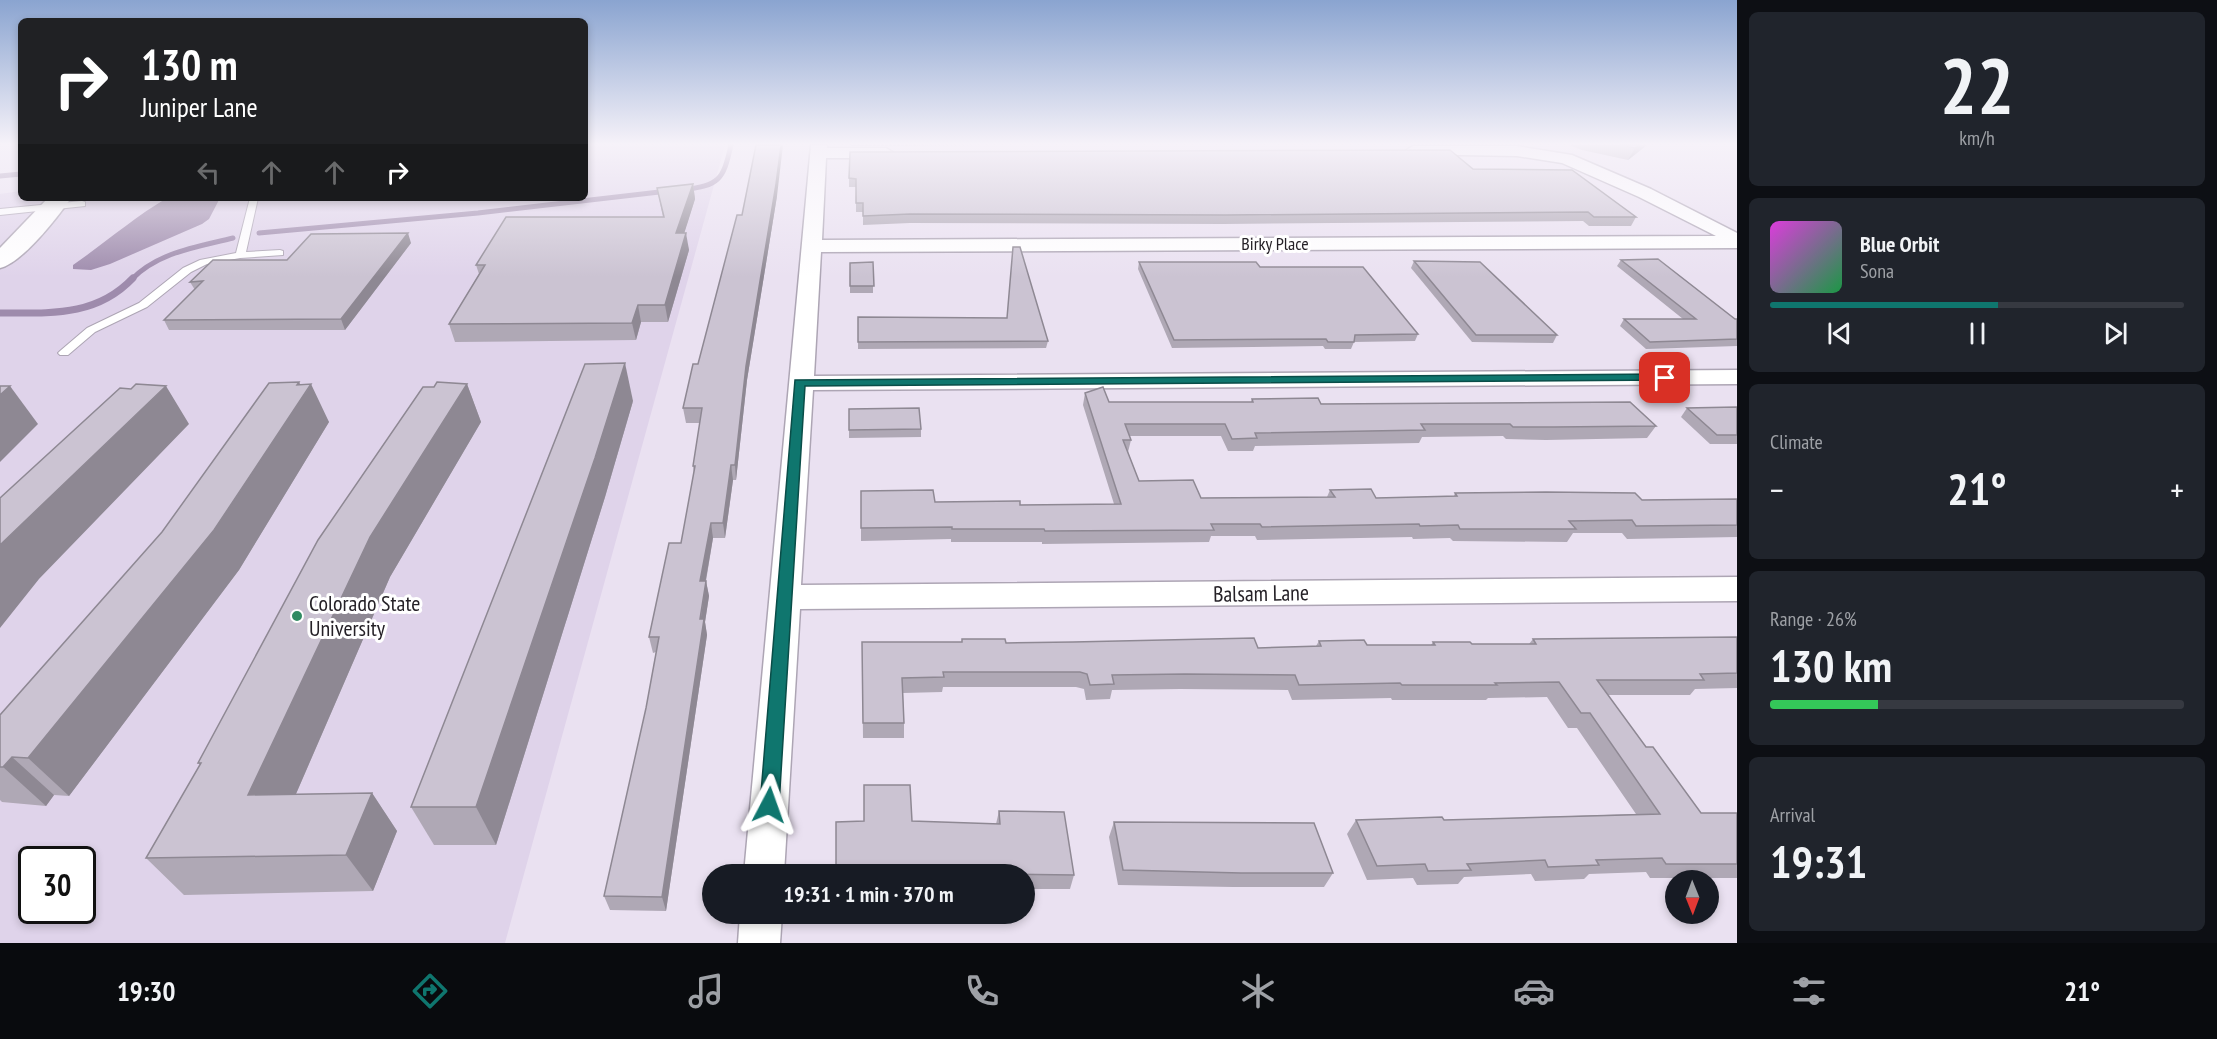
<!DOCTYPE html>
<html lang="en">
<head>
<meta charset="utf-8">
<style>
	body { margin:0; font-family:"PT Sans Narrow",sans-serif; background:#20242c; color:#f1f3f6; height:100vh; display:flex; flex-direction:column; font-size:22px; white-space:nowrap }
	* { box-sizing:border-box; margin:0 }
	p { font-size:20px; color:#9ea1a6 }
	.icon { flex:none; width:33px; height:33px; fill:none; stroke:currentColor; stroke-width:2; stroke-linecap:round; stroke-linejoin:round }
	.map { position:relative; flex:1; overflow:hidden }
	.details { display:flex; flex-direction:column; gap:12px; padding:12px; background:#0d0f14; width:480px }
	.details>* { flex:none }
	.hud { position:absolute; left:18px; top:18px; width:570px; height:183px; border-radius:9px; box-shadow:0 3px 9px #0003; background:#202124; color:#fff; overflow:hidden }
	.needle { width:39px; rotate:179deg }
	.buttons { position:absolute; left:1665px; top:870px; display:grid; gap:12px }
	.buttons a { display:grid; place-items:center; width:54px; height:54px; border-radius:50%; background:#171b24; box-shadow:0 3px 9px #0003; font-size:30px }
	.speed { position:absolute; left:18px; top:846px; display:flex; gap:12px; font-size:30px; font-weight:700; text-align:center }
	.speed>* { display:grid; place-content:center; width:78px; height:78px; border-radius:50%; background:#171b24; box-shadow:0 3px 9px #0003; line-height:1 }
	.speed .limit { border:3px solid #111; border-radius:9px; background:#fff; color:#111 }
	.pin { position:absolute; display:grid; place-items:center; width:51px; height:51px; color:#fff; margin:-26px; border-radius:12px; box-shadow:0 3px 9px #0006 }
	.me { position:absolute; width:66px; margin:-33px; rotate:4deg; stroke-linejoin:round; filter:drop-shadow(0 0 4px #0008) }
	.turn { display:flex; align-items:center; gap:21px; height:126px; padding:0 24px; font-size:27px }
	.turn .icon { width:78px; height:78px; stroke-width:2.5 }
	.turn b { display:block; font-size:42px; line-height:51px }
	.lanes { display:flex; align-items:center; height:57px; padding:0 24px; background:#0003; justify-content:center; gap:30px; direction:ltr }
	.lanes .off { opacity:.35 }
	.big { font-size:45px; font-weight:600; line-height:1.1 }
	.details .card { flex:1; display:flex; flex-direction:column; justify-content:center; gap:9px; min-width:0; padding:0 21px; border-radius:9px; background:#20242c }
	.details .dial { align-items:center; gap:0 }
	.dial b { font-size:78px; line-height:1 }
	.song { display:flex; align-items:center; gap:18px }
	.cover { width:72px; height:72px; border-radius:9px; background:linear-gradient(135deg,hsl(300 70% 55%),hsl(140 70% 35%)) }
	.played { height:6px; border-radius:3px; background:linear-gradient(90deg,#0f766e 55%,#363941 55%) }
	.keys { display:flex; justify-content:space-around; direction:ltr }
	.heat { display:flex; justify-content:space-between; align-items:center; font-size:33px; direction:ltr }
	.charge { height:9px; border-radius:4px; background:linear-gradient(90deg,#34c759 26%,#363941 0) }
	.trip { position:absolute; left:702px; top:864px; width:333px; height:60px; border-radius:30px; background:#171b24; box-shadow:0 3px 9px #0003; font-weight:600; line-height:60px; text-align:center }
	.tabs { display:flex; height:96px; justify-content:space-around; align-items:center; background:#090b0e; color:#9ea1a6 }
	.tabs .icon { width:42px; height:42px }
	.tabs .active { color:#0f766e }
	.tabs b { font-size:27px; color:#f1f3f6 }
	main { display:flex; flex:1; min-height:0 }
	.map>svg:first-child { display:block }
	.built { fill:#dfd3ea; fill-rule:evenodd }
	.water { fill:#9e8bac }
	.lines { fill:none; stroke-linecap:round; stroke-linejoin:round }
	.stream-far1 { stroke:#9e8bac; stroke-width:5 }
	.stream { stroke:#9e8bac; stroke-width:7 }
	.service-casing { stroke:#ada5b4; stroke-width:2 }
	.minor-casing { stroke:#ada5b4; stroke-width:3 }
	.tertiary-casing { stroke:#ada5b4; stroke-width:3 }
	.service { fill:#fff; fill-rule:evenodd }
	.minor { fill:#fff; fill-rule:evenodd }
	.tertiary { fill:#fff; fill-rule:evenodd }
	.wall { fill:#afa8b5 }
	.shaded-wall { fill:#8e8893 }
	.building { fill:#cbc3d2; stroke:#8e8893; stroke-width:1.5 }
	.route { fill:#0f766e; stroke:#0a4d48; stroke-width:1.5 }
	.poi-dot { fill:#308b62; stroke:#fff; stroke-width:2 }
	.labels { text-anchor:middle; stroke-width:6; stroke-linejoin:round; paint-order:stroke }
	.far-street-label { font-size:18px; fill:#252127; stroke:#fff }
	.street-label { font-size:22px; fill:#252127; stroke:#fff }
	.poi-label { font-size:22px; fill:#252127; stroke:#fff; text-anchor:start }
</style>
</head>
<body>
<main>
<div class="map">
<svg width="1737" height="943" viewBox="0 0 1737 943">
	<rect width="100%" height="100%" fill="#eae1f1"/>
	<path class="built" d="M 585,145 L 725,145 L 505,943 L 0,943 L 0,194 L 21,191 L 21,198 L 585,198 ZM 32,860 L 82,860 L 82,910 L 32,910 Z"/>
	<path class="water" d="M 167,198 L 220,198 L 209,219 L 202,224 L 110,264 L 91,270 L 73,269 L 73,265 C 105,243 133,218 167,198 Z"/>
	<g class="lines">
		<g class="stream-far1">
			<polyline points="0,176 21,174"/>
			<path d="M 683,190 C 719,185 723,181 731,145"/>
			<polyline points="259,233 478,213 668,191"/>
			<path d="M 131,280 C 158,252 197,247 233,238"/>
		</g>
		<path class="stream" d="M 0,313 C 50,313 96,317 133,278"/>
		<defs>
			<g id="service">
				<polygon points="250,198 258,198 246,252 280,250 283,251 283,255 240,258 207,264 191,272 147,307 95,332 68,355 60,355 58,353 60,351 87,328 139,303 183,268 200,260 236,253"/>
				<polygon points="82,201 85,202 85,206 0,215 0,209"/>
			</g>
			<g id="minor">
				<polygon points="811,145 827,145 827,148 886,148 894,153 886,158 826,158 822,240 1716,236 1639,197 1562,163 1517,156 1407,154 1405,151 1413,146 1517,146 1572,155 1651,189 1737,233 1737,248 821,252 814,376 1737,370 1737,384 813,390 801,585 1737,577 1737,601 800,609 784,874 744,874"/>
				<polygon points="740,914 782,914 780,943 738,943"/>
			</g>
			<path id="tertiary" d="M 48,198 L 71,198 C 58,217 22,263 0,268 L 0,248 Z"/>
		</defs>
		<use href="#service" class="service-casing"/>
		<use href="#minor" class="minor-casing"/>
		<use href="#tertiary" class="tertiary-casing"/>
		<use href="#service" class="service"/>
		<use href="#minor" class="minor"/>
		<use href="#tertiary" class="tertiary"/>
	</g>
	<g class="wall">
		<polygon points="851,145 1008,145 851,146"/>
		<polygon points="1569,145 1647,145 1628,160 1582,150"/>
		<polygon points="1473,169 1636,217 1631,226 1589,226 1583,221 1223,224 910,223 863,225 863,212 856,212 856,187 849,187 849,178"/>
		<polygon points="693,184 695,199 684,233 689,250 668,322 641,322 636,340 455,342 449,324 479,274 476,265 663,217 657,188"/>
		<polygon points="777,196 747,380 736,480 733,480 725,538 713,538 706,581 709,596 705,622 707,635 666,911 610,910 604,896 646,708 656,652 653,653 649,637 681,543 694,473 693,466 700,423 686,423 683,408 698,364 742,215"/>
		<polygon points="411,243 345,330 169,330 164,320 195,290 190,282 287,260"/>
		<polygon points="1621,260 1735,319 1737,319 1737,346 1646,349 1620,326 1624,319 1683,319 1617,266"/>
		<polygon points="1414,261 1557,335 1553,343 1472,342 1411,268"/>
		<polygon points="873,262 873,293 850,293 850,263"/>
		<polygon points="1139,262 1260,267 1418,334 1415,341 1354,342 1351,349 1325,349 1323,346 1172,348 1138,269"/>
		<polygon points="858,317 1048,341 1046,348 858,349"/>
		<polygon points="467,384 481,422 390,577 296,794 372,793 397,831 373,891 184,895 146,858 200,765 198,763 434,387"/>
		<polygon points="300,385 329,422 239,570 69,796 54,795 46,806 2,802 0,800 0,715"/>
		<polygon points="1085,393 1109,402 1251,402 1252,399 1656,426 1647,438 1546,440 1506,439 1503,436 1422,437 1419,443 1255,446 1253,451 1228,451 1221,436 1129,436 1131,440 1128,452 1139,481 1201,498 1327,497 1330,490 1376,498 1454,496 1455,493 1642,500 1737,499 1737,537 1627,539 1622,533 1573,533 1567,542 1453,541 1450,538 1413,539 1412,537 1257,540 1255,536 1211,536 1209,542 1042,544 1042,542 951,542 951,539 861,541 861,491 935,502 1020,505 1114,504 1083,405"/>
		<polygon points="633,401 605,497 496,845 434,845 411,807"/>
		<polygon points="1737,407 1737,444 1710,444 1681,417 1687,408"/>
		<polygon points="849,409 921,429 921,437 849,438"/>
		<polygon points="1737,637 1737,688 1695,689 1690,695 1608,695 1646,747 1701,813 1737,813 1737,878 1650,878 1646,872 1589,874 1584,879 1535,881 1531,874 1464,877 1458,884 1417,885 1413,878 1367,880 1347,834 1356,820 1444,820 1636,814 1577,728 1568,728 1547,697 1488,698 1486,700 1392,700 1391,698 1292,700 1288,690 1180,689 1112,690 1110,699 1086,700 1084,689 1076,687 943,687 942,692 903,693 904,723 904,738 863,738 862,642 962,642 962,639 1006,643 1258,648 1316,646 1319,641 1367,645 1431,645 1433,642 1472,644 1529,644 1533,639"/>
		<polygon points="999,811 1074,875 1070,889 1024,889 1024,874 836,874 836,822 912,821 996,824"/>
		<polygon points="1114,822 1333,873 1324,887 1233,887 1118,885 1109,837"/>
	</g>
	<g class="shaded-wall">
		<polygon points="781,145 783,145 777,196 747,380 736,480 735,465 746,366"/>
		<polygon points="1638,145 1647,145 1628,160 1635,148"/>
		<polygon points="693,184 695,199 679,250 676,233"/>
		<polygon points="408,233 411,243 345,330 341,319"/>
		<polygon points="686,233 689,250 668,322 665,305"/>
		<polygon points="638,305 641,322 636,340 632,323"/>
		<polygon points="625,363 633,401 605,497 496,845 476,807"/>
		<polygon points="299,382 305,394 311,384 329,422 239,570 69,796 28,758"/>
		<polygon points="467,384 481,422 390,577 279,833 248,795 370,537"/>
		<polygon points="10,386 38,424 0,462 0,395"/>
		<polygon points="166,386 189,424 39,579 0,628 0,545"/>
		<polygon points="731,465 733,480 725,538 723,523"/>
		<polygon points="711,523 713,538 703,596 700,581"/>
		<polygon points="706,581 709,596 705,622 707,635 666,911 662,897"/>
		<polygon points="12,757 54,795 46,806 3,767"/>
		<polygon points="372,793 397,831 373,891 346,855"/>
	</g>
	<g class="building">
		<polygon points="756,145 781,145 776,184 746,366 735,465 731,465 723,523 711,523 700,581 706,581 700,619 704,619 662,897 604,896 646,708 659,637 649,637 669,543 681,543 695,466 693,466 702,408 683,408 693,364 698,364 737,215 742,215"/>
		<polygon points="1620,145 1638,145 1635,148"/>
		<polygon points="1450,150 1473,169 1572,170 1636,217 1594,217 1588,212 1226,215 910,214 863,216 863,203 856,203 856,179 849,178 850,152"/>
		<polygon points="693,184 676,233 686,233 665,305 638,305 632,323 449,324 485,265 476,265 506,217 664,217 657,188"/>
		<polygon points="408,233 341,319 164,320 203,281 190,282 213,260 287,260 311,234"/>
		<polygon points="1013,247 1020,247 1048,341 858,342 858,317 1007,318"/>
		<polygon points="1658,259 1735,319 1737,319 1737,339 1650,342 1624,319 1696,319 1621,260"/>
		<polygon points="1414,261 1480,262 1557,335 1476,335"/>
		<polygon points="873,262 874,286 850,286 850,263"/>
		<polygon points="1139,262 1256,262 1260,267 1363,267 1418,334 1355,335 1354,342 1328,342 1326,339 1174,340"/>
		<polygon points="625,363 595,458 476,807 411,807 585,364"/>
		<polygon points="299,382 297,385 311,384 214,530 28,758 12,757 3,767 0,767 0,715 162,532 269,383"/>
		<polygon points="437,382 467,384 370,537 248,795 372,793 346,855 146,858 201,763 198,763 318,540 423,387 434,387"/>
		<polygon points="136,384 166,386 0,545 0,498 120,388 131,389"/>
		<polygon points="0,386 10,386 0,395"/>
		<polygon points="1103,387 1109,402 1253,402 1252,399 1318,398 1321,404 1630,402 1656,426 1554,427 1513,427 1510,424 1421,424 1425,430 1255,433 1257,438 1232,439 1225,424 1125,424 1131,440 1123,440 1139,481 1193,480 1201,498 1335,497 1330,490 1371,489 1376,498 1457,496 1455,493 1546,492 1635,493 1642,500 1737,499 1737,525 1636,526 1632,520 1569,521 1576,529 1460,529 1458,525 1420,526 1419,524 1262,527 1260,524 1211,524 1214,530 1045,531 1044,529 952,529 952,527 861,528 861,491 933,490 935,502 1020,501 1020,505 1121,504 1085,393"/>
		<polygon points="1737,407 1737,435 1717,435 1687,408"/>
		<polygon points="919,408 921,429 849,430 849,409"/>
		<polygon points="1737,637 1737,673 1700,674 1704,680 1597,680 1646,747 1653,747 1701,813 1737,813 1737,864 1666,864 1662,858 1596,860 1599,865 1548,867 1545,860 1467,864 1471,870 1428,871 1425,864 1377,866 1356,820 1442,817 1444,820 1660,814 1590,713 1581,713 1559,682 1495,683 1497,685 1402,685 1400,683 1299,685 1295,675 1185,674 1112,675 1114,684 1090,685 1087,674 1080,672 943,672 944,677 902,678 904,723 863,723 862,642 962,642 962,639 1005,639 1006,643 1073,642 1254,638 1258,648 1321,646 1319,641 1364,640 1367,645 1435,645 1433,642 1470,642 1472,644 1536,644 1533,639"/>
		<polygon points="864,785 910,785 912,821 1000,824 999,811 1064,812 1074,875 982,874 981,866 836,869 836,822 864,821"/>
		<polygon points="1114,822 1314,823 1333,873 1241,873 1123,870"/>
	</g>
	<linearGradient id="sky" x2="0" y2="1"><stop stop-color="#8aa4d0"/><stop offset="0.52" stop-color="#f6f2f9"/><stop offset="1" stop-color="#f6f2f9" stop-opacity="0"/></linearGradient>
	<rect width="1737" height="277" fill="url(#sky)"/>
	<polygon class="route" points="1665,374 1671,378 1670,380 805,386 779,805 776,811 769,814 762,811 760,805 795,380"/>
	<circle class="poi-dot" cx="297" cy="616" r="6"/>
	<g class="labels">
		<g class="far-street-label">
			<text x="1275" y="250">Birky Place</text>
		</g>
		<g class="street-label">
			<text transform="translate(1261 593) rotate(-1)" y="8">Balsam Lane</text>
		</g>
		<g class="poi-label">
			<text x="309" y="611">Colorado State<tspan x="309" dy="25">University</tspan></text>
		</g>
	</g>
</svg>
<div class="buttons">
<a><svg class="needle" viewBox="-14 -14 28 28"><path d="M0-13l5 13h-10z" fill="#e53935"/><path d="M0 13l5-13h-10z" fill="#9ea1a6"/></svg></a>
</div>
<div class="speed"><div class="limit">30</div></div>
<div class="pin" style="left:1665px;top:378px;background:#d93025"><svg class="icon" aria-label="arrive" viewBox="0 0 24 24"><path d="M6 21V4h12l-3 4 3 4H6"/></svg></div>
<svg class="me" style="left:769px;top:805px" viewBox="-20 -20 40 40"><path d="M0-17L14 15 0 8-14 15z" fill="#0f766e" stroke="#fff" stroke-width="4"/></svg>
<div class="trip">19:31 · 1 min · 370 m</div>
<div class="hud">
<div class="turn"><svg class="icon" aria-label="right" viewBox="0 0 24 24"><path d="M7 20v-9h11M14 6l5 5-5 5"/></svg><div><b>130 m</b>Juniper Lane</div></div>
<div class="lanes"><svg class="icon off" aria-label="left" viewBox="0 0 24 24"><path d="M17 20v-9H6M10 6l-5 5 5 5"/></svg><svg class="icon off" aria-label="ahead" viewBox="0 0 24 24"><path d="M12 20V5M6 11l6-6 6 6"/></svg><svg class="icon off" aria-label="ahead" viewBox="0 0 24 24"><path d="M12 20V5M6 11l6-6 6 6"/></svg><svg class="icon" aria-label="right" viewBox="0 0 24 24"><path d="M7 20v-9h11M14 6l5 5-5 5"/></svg></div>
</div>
</div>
<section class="details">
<div class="card dial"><b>22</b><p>km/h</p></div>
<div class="card">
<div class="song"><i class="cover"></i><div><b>Blue Orbit</b><p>Sona</p></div></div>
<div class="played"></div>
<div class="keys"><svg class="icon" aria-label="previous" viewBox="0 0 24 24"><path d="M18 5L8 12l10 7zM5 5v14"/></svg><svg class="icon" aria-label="pause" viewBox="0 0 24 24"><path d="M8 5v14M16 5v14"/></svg><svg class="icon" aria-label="next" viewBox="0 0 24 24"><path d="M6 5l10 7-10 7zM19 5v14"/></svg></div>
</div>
<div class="card"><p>Climate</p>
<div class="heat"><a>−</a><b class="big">21°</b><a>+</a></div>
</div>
<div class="card"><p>Range · 26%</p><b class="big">130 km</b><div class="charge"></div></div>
<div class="card"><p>Arrival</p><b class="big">19:31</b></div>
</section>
</main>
<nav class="tabs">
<b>19:30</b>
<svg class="icon active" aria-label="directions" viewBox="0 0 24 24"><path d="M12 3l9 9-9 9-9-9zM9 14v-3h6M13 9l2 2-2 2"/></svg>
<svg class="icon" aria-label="music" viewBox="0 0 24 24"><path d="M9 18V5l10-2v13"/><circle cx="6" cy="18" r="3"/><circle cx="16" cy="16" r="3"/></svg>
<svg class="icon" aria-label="phone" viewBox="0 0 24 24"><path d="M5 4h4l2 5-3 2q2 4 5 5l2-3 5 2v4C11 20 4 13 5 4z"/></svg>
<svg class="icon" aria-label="climate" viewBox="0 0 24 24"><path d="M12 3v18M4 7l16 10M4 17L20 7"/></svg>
<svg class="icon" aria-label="car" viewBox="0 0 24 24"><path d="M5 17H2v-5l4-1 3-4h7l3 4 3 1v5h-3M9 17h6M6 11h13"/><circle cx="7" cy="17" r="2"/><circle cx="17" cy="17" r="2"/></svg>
<svg class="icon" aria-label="filters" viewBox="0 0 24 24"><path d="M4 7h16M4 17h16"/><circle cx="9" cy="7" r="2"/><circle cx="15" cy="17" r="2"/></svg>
<b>21°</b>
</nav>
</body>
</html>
